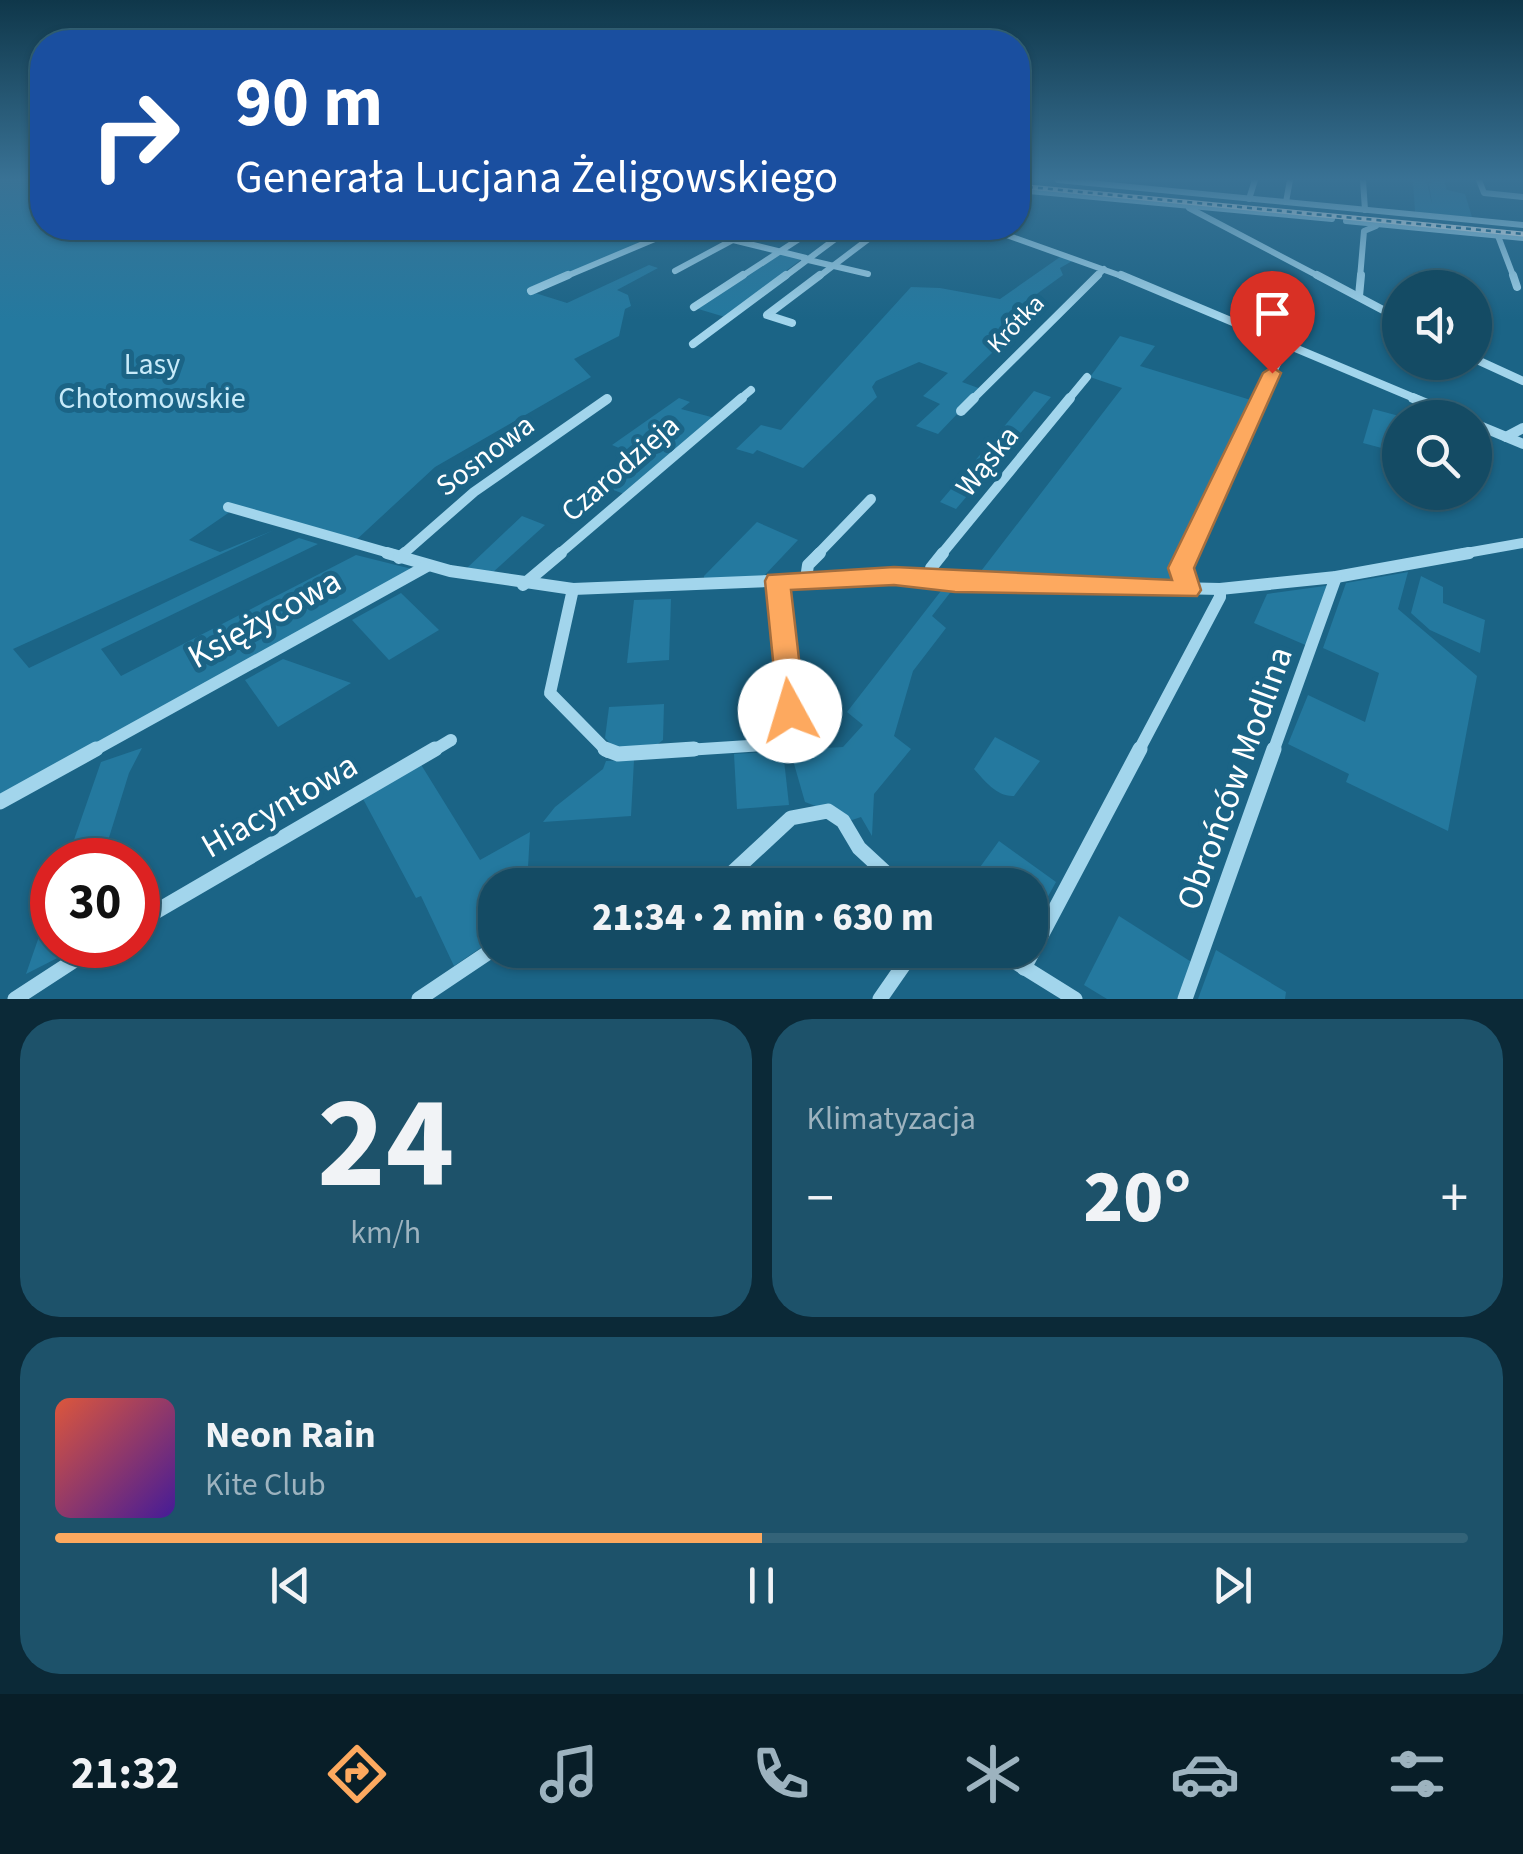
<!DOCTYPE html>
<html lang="pl">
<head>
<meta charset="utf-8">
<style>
	body { margin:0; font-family:"Source Sans 3",sans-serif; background:#1d526a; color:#f1f3f6; height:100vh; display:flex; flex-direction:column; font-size:38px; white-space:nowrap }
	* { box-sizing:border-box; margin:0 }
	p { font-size:32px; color:#9db3bf }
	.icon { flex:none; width:55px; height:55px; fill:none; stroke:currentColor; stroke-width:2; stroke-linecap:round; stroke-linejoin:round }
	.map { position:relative; height:999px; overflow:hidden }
	.panel { display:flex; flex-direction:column; gap:20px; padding:20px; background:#0b2937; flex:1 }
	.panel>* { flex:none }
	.guide { position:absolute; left:30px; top:30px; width:1000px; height:210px; border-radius:40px; box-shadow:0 2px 8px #0004,0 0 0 2px #336378; background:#1a4fa0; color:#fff; overflow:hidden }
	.controls { position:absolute; left:1382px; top:270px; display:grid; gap:20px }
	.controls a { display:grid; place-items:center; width:110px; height:110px; border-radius:50%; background:#144b64; box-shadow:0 2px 8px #0004,0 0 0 2px #336378; font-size:50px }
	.speed { position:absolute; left:30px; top:838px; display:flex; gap:20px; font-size:50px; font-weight:700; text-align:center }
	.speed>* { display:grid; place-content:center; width:130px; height:130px; border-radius:50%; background:#144b64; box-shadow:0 2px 8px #0004,0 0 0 2px #336378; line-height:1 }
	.speed .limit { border:15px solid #d22; background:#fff; color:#111 }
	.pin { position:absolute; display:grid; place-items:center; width:85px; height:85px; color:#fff; margin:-102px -42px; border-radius:50% 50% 50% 0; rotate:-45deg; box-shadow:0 0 10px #0007 }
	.pin .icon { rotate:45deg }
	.me { position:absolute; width:110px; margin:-55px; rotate:354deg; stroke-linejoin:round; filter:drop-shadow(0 0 8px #0008) }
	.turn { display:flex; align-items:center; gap:35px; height:210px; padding:0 40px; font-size:45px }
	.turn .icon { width:130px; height:130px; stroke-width:2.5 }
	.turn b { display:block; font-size:70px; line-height:85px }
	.big { font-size:75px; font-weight:800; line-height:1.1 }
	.panel .widget { flex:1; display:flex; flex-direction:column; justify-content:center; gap:15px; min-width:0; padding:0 35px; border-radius:40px; background:#1d526a }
	.panel .dial { align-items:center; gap:0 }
	.dial b { font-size:130px; line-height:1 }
	.song { display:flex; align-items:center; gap:30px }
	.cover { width:120px; height:120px; border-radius:15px; background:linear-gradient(135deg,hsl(10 70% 55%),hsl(260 70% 35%)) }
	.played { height:10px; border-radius:5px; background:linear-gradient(90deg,#fda95f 50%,#336378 50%) }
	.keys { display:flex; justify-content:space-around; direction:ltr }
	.heat { display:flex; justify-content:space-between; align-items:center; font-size:55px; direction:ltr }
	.panel .tiles { flex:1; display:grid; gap:20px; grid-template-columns:1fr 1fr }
	.widget:last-child { grid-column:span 2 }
	.trip { position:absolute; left:478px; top:868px; width:570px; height:100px; border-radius:40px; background:#144b64; box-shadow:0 2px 8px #0004,0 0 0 2px #336378; font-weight:800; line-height:100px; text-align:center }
	.tab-bar { display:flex; height:160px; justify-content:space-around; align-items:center; background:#081e28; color:#9db3bf }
	.tab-bar .icon { width:70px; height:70px }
	.tab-bar .on { color:#fda95f }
	.tab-bar b { font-size:45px; color:#f1f3f6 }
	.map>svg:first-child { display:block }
	.green { fill:#24799f }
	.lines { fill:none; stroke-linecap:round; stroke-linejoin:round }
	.minor-far4 { stroke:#a2d5ec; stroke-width:6 }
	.minor-far3 { stroke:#a2d5ec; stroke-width:8 }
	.minor-far2 { stroke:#a2d5ec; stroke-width:10 }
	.minor-far1 { stroke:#a2d5ec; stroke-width:12 }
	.minor { stroke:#a2d5ec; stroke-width:15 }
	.rail-casing { stroke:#fff; stroke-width:5 }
	.rail { stroke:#1b6486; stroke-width:2.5; stroke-dasharray:5; stroke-linecap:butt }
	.route { fill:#fda95f; stroke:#a46e3e; stroke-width:2.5 }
	.labels { text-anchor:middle; stroke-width:10; stroke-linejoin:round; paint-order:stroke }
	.far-street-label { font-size:25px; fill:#fff; stroke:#1b6486 }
	.park-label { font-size:30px; fill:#c7eaf9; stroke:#1b6486 }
	.street-label { font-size:30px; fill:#fff; stroke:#1b6486 }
	.near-street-label { font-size:35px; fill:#fff; stroke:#1b6486 }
</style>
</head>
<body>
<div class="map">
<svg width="1523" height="999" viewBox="0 0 1523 999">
	<rect width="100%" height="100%" fill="#1b6486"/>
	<g class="green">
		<polygon points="0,180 42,180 42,228 678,228 532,292 567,303 649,265 658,268 617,290 628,295 631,306 625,309 619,336 574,359 591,377 435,467 354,542 237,507 189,540 220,552 274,530 13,649 29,668 299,538 318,544 101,649 121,676 356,555 412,569 0,797"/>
		<polygon points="1413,180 1427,183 1432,204 1429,183 1444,180 1447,190 1465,194 1472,217 1415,212"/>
		<polygon points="779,252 803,258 725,317 695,308"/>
		<polygon points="1060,257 1074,260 1060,268 1063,275 1009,314 1022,324 962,382 981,389 938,434 916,426 940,404 923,396 948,373 919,362 876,381 872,387 877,397 803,468 757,450 753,454 736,449 761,425 781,430 911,287 940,288 1000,299"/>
		<polygon points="1120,336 1155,346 1140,366 1254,401 1170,582 978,575 1122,388 1090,377"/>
		<polygon points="1034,391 1051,397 956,509 940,502"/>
		<polygon points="679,398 690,402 681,409 715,418 624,494 598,484 633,454 612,445"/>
		<polygon points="1373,409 1403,417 1400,453 1363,443"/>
		<polygon points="522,516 545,525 491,574 467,568"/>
		<polygon points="757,522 798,540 763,577 704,581 704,576"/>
		<polygon points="1408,572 1398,609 1477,676 1448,831 1346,782 1349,774 1288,744 1308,695 1365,722 1379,673 1323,648 1346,583"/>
		<polygon points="1421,576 1443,587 1443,603 1485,620 1480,653 1430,630 1411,613"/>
		<polygon points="1332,585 1310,647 1254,623 1267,594"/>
		<polygon points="944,587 953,589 932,616 946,628 913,671 894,736 911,749 874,794 872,836 861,817 852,820 805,802 790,750 843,747 863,725 847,712"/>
		<polygon points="401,593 439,630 389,660 352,620"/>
		<polygon points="671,599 669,660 627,663 634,600"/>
		<polygon points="283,659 351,683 278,727 245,680"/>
		<polygon points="664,704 663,740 658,744 615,748 605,738 609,707"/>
		<path d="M 995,737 L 1040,761 L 1014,796 C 997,797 985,781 974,769 Z"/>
		<polygon points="142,748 129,773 102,860 67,860 101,762"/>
		<polygon points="783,751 789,805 737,809 734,754"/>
		<polygon points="634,760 631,816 543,822 555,807 603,769 606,761"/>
		<polygon points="420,763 480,860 530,832 527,885 495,885 495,938 454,966 421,896 416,898 362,797"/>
		<polygon points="999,841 1056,882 1030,929 1030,885 967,885"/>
		<polygon points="52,899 52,945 79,947 26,974"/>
		<polygon points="1119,916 1193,963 1180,999 1107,999 1084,985"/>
		<polygon points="1216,950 1286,992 1285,999 1198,999"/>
	</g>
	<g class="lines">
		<g class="minor-far4">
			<polyline points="1058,180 1523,225"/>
			<polyline points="1363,180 1365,210"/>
			<polyline points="1479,180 1484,193 1523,197"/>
			<polyline points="1018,190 1332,219"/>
			<polyline points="1249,199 1255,180"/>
			<polyline points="1286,202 1290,180"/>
			<polyline points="1189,208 1322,278"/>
			<polyline points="1346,221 1523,238"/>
			<polyline points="684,228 806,258"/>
			<polyline points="901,228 910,228"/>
			<polyline points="987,228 1127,278"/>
			<polyline points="1498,236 1514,278"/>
			<polyline points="804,259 868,274"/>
			<polyline points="675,271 755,228"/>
			<polyline points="562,278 681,228"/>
			<polyline points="739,278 816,228"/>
			<polyline points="783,278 850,228"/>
			<polyline points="817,278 883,228"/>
			<polyline points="1095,278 1104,269"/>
			<polyline points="1360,278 1364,231 1376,226"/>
		</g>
		<g class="minor-far3">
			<polyline points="1121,275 1419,400"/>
			<polyline points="1317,275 1400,319"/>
			<polyline points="1513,275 1517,287"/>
			<polyline points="531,291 568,275"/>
			<polyline points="1359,296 1361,275"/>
			<polyline points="694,307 743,275"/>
			<polyline points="792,323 767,315 820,275"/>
			<polyline points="693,344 786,275"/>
			<polyline points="1475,359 1523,381"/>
			<polyline points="739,400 751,390"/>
			<polyline points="972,400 1098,275"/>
			<polyline points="1068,400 1087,377"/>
			<polyline points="1260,400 1286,344"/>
		</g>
		<g class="minor-far2">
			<polyline points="1413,398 1461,418"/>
			<polyline points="961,411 974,398"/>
			<polyline points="1475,424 1523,444"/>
			<polyline points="1506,437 1523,428"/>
			<polyline points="228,507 396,555"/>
			<polyline points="402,555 474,492 607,399"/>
			<polyline points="558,555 742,398"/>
			<polyline points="817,555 871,499"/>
			<polyline points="941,555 1070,398"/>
			<polyline points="1187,555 1261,398"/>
			<polyline points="1455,555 1523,543"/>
		</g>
		<g class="minor-far1">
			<polyline points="387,553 450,571 573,589 893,576 955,583 1220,589 1336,577 1469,553"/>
			<polyline points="399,558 405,553"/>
			<polyline points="806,579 808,565 820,553"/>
			<polyline points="931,579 931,568 943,553"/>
			<polyline points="523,585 561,553"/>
			<polyline points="573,589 550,693 608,752"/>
			<polyline points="1188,590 1181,569 1189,553"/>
			<polyline points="91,752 427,566"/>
			<polyline points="431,752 451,740"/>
			<polyline points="655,752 793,743 777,581"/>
			<polyline points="1138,752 1220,597 1220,589"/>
			<polyline points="1273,752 1336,577"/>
		</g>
		<g class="minor">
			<polyline points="605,749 618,754 694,749"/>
			<polyline points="0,802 96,749"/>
			<polyline points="719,885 791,818 828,811 843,821 859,848 899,885"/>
			<polyline points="138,922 435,749"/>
			<polyline points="996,950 1075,999"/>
			<polyline points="1024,968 1140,749"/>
			<polyline points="15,999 98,945"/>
			<polyline points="419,999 495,948"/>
			<polyline points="880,999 914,950"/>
			<polyline points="1185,999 1274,749"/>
		</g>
		<defs>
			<polyline id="rail" points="1018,186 1523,234"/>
		</defs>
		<use href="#rail" class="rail-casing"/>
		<use href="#rail" class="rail"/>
	</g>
	<linearGradient id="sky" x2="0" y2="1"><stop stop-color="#0f374a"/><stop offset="0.56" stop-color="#397295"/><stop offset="1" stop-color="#397295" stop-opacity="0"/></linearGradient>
	<rect width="1523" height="320" fill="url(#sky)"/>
	<polygon class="route" points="1272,367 1281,373 1194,568 1201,590 1197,596 955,592 894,585 791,590 805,711 801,720 790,723 779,720 765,581 768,575 894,567 1172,580 1168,568 1263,373"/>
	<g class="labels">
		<g class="far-street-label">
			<text transform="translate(1015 323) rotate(-46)" y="9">Krótka</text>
		</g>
		<g class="park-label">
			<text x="152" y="374">Lasy<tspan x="152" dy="34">Chotomowskie</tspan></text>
		</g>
		<g class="street-label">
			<text transform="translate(485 455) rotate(-37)" y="10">Sosnowa</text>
			<text transform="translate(987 461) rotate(-51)" y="10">Wąska</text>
			<text transform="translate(620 468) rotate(-41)" y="10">Czarodzieja</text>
		</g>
		<g class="near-street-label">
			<text transform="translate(264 618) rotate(-29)" y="12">Księżycowa</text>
			<text transform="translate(1234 778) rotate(-70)" y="12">Obrońców Modlina</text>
			<text transform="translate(279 805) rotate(-30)" y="12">Hiacyntowa</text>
		</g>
	</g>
</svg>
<div class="controls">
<a><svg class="icon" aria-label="sound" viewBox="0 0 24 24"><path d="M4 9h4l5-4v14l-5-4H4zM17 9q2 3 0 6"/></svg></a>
<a><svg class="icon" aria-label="search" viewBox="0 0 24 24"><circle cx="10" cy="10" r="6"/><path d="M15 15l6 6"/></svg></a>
</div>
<div class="speed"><div class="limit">30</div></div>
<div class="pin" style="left:1272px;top:373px;background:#d93025"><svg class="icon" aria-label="arrive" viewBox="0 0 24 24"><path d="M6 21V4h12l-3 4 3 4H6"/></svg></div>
<svg class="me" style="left:790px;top:711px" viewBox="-20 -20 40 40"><circle r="19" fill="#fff"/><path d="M0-13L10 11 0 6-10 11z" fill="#fda95f"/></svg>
<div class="trip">21:34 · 2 min · 630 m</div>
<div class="guide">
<div class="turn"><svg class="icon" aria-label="right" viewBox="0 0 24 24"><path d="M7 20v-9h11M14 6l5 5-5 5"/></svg><div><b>90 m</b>Generała Lucjana Żeligowskiego</div></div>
</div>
</div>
<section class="panel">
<div class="tiles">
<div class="widget dial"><b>24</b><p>km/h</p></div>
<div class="widget"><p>Klimatyzacja</p>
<div class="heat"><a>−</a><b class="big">20°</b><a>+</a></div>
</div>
<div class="widget">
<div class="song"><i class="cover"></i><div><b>Neon Rain</b><p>Kite Club</p></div></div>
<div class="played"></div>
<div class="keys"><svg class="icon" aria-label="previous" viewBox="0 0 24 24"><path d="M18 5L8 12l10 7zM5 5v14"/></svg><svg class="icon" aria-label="pause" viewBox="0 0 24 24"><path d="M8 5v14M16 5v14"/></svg><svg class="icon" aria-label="next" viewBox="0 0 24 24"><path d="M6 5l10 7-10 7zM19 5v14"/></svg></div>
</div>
</div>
</section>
<nav class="tab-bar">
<b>21:32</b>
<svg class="icon on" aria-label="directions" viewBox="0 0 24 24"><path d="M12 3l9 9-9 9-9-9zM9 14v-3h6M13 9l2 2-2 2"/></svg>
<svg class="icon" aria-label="music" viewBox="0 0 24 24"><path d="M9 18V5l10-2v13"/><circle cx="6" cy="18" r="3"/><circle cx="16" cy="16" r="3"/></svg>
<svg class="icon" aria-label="phone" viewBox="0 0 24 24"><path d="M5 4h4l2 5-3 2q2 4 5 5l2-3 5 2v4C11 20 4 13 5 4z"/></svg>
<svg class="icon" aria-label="climate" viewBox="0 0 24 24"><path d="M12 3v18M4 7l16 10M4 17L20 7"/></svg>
<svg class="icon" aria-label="car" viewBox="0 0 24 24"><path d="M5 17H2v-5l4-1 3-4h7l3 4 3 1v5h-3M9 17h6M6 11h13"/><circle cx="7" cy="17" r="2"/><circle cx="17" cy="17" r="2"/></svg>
<svg class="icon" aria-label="filters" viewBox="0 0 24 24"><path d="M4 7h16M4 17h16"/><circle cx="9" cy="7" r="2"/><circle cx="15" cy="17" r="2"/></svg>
</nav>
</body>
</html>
